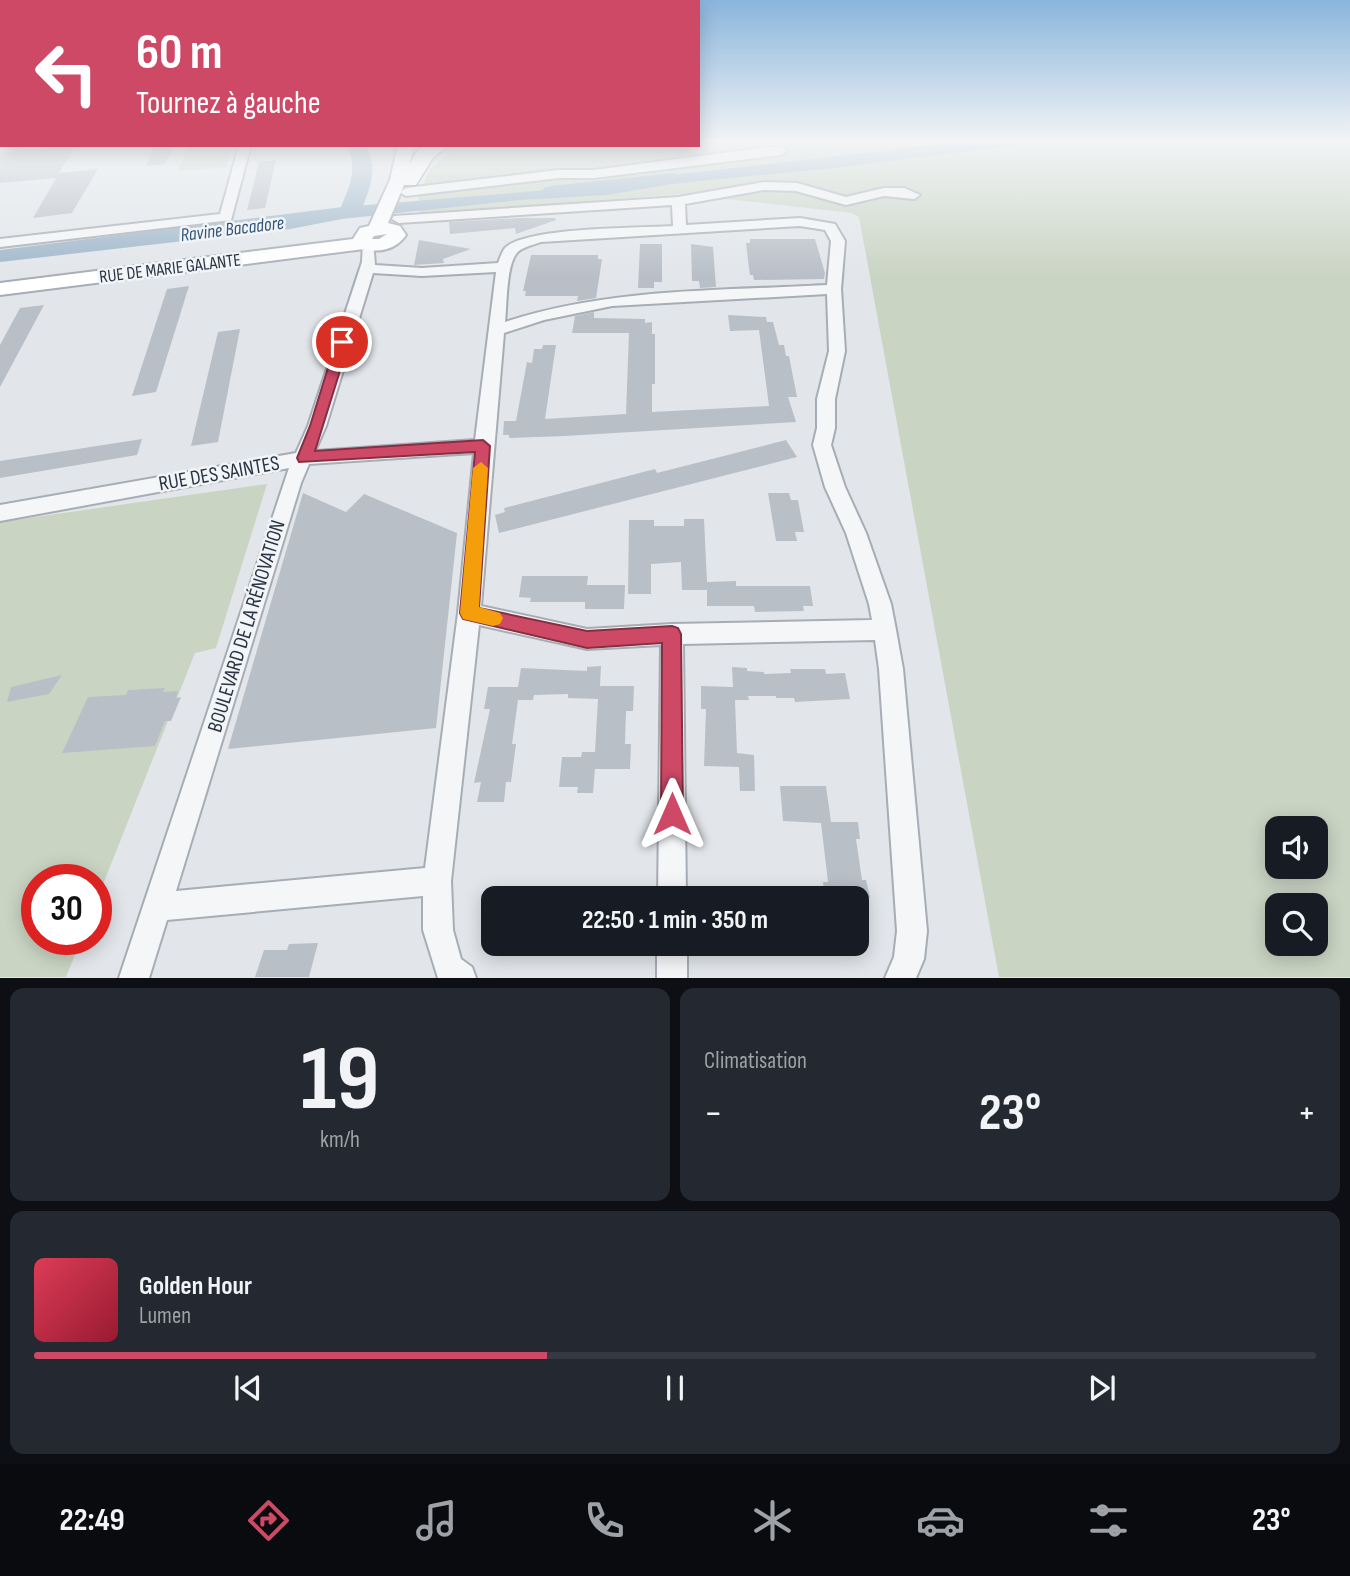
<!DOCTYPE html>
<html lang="fr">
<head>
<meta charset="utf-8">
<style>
	body { margin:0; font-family:"Sofia Sans Condensed",sans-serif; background:#242831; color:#f1f3f6; height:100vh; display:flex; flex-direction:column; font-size:26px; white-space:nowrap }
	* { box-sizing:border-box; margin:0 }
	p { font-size:23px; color:#9ea1a6 }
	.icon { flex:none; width:38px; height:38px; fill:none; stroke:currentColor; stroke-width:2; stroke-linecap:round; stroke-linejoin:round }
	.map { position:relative; height:978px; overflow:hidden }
	.side { display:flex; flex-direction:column; gap:10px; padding:10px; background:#0d0f14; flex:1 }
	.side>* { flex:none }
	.top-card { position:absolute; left:0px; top:0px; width:700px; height:147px; box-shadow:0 4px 18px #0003; background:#cd4966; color:#fff; overflow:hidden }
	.tools { position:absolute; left:1265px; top:816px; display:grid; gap:14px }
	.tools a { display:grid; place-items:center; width:63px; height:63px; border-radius:14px; background:#171b24; box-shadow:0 4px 18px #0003; font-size:35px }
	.speed { position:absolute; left:21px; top:864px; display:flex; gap:14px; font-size:35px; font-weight:700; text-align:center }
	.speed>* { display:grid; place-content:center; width:91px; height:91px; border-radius:50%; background:#171b24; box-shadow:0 4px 18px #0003; line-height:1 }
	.speed .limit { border:10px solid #d22; background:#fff; color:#111 }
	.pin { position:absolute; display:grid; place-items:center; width:60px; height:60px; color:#fff; margin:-30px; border:4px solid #fff; border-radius:50%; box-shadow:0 2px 7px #0007 }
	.me { position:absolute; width:77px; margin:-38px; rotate:0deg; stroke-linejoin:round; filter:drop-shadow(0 0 5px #0008) }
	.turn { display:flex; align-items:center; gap:24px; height:147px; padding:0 21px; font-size:32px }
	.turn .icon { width:91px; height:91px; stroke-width:2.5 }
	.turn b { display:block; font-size:49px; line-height:60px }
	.big { font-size:52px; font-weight:700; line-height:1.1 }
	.side .card { flex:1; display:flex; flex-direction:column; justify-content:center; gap:10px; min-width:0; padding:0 24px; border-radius:14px; background:#242831 }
	.side .dial { align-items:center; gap:0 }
	.dial b { font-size:91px; line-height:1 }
	.song { display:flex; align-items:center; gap:21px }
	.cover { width:84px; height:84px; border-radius:10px; background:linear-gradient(135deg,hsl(350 70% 55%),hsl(350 70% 35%)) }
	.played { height:7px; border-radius:4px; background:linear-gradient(90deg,#cd4966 40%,#363941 40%) }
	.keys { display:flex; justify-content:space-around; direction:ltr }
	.heat { display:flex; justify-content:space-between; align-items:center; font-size:38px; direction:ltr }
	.side .tiles { flex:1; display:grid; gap:10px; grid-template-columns:1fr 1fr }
	.card:last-child { grid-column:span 2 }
	.trip { position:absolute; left:481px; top:886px; width:388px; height:70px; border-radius:14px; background:#171b24; box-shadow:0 4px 18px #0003; font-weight:700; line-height:70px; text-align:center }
	.tab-bar { display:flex; height:112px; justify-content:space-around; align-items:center; background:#090b0e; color:#9ea1a6 }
	.tab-bar .icon { width:49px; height:49px }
	.tab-bar .selected { color:#cd4966 }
	.tab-bar b { font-size:32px; color:#f1f3f6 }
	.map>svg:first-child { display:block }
	.green { fill:#c9d4c3; fill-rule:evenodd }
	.water { fill:#9eb6ca }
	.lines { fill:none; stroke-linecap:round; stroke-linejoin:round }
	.river { fill:#9eb6ca; fill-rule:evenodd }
	.building { fill:#b9bfc7 }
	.minor-casing { stroke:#a7adb4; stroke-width:4 }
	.secondary-casing { stroke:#a7adb4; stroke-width:4 }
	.trunk-casing { stroke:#8994a1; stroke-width:3 }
	.minor { fill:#f5f6f8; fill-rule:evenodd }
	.secondary { fill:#fff; fill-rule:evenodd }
	.trunk { fill:#fff; fill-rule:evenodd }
	.route { fill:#cd4966; stroke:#852f42; stroke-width:2 }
	.slow { fill:#f59e0b }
	.labels { text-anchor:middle; stroke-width:5; stroke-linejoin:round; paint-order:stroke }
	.far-street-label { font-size:18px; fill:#2a3442; stroke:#f2f5f8 }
	.far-water-label { font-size:19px; font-style:italic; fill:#345676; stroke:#f2f5f8 }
	.street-label { font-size:21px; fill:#2a3442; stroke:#f2f5f8 }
</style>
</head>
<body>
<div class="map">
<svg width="1350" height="978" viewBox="0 0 1350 978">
	<rect width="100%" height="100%" fill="#e2e6ea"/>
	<g class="green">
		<path d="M 698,140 L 1350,140 L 1350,977 L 999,977 L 859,217 L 852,213 L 681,194 L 425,214 L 416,210 L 419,195 L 430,169 L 461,145 L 698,145 ZM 1278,828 L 1316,828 L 1316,866 L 1278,866 ZM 1278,905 L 1316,905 L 1316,943 L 1278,943 Z"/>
		<polygon points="189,145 232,145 226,167 178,171"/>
		<polygon points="267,484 216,648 195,653 96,902 96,880 37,880 37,940 81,940 66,977 0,977 0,522"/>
	</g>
	<polygon class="water" points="979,140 1059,140 834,168 671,184 607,195 519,200 342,219 290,229 0,262 0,250 342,207 633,183 638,179"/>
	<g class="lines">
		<g class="river">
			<path d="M 346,145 L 365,145 C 380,168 369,189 361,212 L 358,217 L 342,217 L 339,212 C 348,189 360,168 346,145 Z"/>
			<polygon points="673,173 680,175 683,179 680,183 551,198 544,196 541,192 544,188 551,186"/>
		</g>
	</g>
	<g class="building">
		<polygon points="76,145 56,178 0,183 0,153"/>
		<polygon points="155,145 174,145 165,164 146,166"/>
		<polygon points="276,160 265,208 247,210 259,162"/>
		<polygon points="98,169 72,213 33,218 59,173"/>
		<polygon points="520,218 555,218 556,220 516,234 515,228 450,234 449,222"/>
		<polygon points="750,239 815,239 825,273 824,279 754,280 753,275 750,275 748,260 746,243 750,243"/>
		<polygon points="419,240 471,249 443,259 444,263 414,265"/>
		<polygon points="640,244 662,244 662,282 654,282 654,288 638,288"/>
		<polygon points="691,244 713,247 716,287 700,288 699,281 692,281"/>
		<polygon points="531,255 598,255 598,259 602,259 596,298 577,301 578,296 525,296 526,291 523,291"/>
		<polygon points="189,286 156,392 132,396 167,289"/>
		<polygon points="44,305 0,387 0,345 20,308"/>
		<polygon points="594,312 594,318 645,319 645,323 652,322 652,334 655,334 655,384 652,384 652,412 769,406 759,330 730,331 728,315 766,317 767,322 773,322 779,345 784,345 786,356 789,356 797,397 788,397 796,422 565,436 509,438 509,435 503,435 504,421 516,421 527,362 532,363 534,349 542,349 543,345 556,345 545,419 626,414 629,333 572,333 575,316"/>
		<polygon points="240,329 218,442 191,446 218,332"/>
		<polygon points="142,439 137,455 0,478 0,461"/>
		<polygon points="786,440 797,457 499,533 495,515 505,512 504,508 655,469 657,473"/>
		<polygon points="303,493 346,512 364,494 457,533 436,728 228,749"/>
		<polygon points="768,493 789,493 791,500 798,500 804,532 795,532 797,541 776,541"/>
		<polygon points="684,519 704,519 707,582 736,581 736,586 810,586 813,606 803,606 804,611 755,612 754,606 707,606 707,590 682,590 681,562 651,564 651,594 628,594 629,520 654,520 654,526 684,526"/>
		<polygon points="522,576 588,576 587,585 625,585 624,609 585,609 585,602 530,602 531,598 519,597"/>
		<polygon points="601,666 600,686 634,686 633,711 626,711 625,744 631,744 630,769 595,769 593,793 577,793 578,787 559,787 562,757 581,757 582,752 595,752 598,699 568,698 568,694 534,695 533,700 518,700 512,744 516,744 511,782 506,782 504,802 477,802 481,782 474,783 490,709 484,709 488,687 518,687 521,668 587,671 587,667"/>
		<polygon points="732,667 747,668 747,671 764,672 764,674 791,673 790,669 825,669 826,674 845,673 850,699 795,702 794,698 776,698 776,696 748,696 749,700 735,700 737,753 754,755 755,791 740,791 739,767 704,766 706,709 701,709 701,686 733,687"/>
		<polygon points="62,675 49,694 7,702 11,687"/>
		<polygon points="165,688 163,692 178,691 176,698 181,697 171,721 165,721 155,746 62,753 88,697 126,695 128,690"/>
		<polygon points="780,786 826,786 831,822 858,822 860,839 856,839 862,880 866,880 870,898 825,898 823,882 828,882 821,823 783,821"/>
		<polygon points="318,943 309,977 255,977 264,950 287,950 289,944"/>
	</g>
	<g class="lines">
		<defs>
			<g id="minor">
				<polygon points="239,145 251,145 231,220 0,247 0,239 220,214"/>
				<polygon points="768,147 781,147 787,151 781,155 594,178 559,178 406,196 400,192 406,188 559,170 594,170"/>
				<path d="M 764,182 L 797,183 L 846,197 L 884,188 L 904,188 L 920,195 L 914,199 L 884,196 L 846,205 L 796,191 L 764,190 L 685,204 L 686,225 L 800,218 L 835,224 L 845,241 L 841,289 L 845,351 L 835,399 L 835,428 L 831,445 L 845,487 L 866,533 L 891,604 L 896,630 L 903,669 L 927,931 L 924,959 L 916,978 L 885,978 L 894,957 L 897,931 L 879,669 L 875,640 L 683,644 L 686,898 L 658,898 L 661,645 L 587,649 L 479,625 L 451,881 L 453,930 L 461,959 L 472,967 L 476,978 L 438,978 L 423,930 L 423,896 L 167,920 L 149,978 L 119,978 L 289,468 L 0,521 L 0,505 L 296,453 L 308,426 L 362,262 L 363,241 L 373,241 L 375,265 L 422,268 L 498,263 C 500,258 502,252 505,248 C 526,227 640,228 673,226 L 672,205 L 399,223 L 392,219 L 394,216 L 678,197 ZM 800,226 L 825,230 L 831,241 L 827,285 C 719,291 609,288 505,322 C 507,306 506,268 516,254 C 521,247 533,245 541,242 ZM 496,272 L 475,440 L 315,451 L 326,426 L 373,273 L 422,276 ZM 827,294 L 829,351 L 817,399 L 817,428 L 813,445 L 825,487 L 846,533 L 869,604 L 872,620 L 672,624 L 587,629 L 481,606 L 504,333 L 544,320 L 612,306 ZM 474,453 L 458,613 L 425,868 L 176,891 L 301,483 L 309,464 Z"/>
				<rect x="657" y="943" width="30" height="35"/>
			</g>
			<path id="secondary" d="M 398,145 L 414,145 L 406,180 L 388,223 L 400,226 L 406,235 C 396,249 381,253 364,249 L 0,295 L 0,283 L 353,239 L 360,228 L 369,226 L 390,180 ZM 387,234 L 379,239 L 372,239 L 374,236 Z"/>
			<polygon id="trunk" points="426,145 449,145 433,158 416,185 402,185 399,181 418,150"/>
		</defs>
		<use href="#minor" class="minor-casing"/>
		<use href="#secondary" class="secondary-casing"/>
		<use href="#trunk" class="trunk-casing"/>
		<use href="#minor" class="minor"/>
		<use href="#secondary" class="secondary"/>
		<use href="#trunk" class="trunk"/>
	</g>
	<linearGradient id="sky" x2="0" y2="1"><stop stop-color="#8ab5dc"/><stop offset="0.51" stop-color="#f2f4f6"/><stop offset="1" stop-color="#f2f4f6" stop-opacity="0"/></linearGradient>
	<rect width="1350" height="277" fill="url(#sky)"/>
	<polygon class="route" points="342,338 349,342 315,451 483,440 490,446 479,608 587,631 672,626 678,628 681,634 683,814 680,822 672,825 664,822 661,814 662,643 587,648 463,619 460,613 475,452 299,462 297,458 310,426 336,342"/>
	<polygon class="slow" points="481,462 488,468 479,607 500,613 503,618 500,624 493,626 463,619 460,613 473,468"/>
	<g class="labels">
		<g class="far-street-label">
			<text transform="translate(170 268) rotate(-7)" y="6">RUE DE MARIE GALANTE</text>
		</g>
		<g class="far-water-label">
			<text transform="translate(232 228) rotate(-7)" y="7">Ravine Bacadore</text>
		</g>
		<g class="street-label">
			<text transform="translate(219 473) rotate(-10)" y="7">RUE DES SAINTES</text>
			<text transform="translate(246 626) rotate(-73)" y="7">BOULEVARD DE LA RÉNOVATION</text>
		</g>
	</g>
</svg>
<div class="tools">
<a><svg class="icon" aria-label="sound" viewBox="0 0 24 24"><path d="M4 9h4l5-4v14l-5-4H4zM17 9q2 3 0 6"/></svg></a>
<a><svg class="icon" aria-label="search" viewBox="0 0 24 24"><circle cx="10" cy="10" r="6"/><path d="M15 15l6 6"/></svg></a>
</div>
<div class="speed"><div class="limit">30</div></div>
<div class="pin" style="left:342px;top:342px;background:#d93025"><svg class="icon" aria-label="arrive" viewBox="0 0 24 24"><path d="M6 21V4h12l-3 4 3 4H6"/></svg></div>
<svg class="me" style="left:672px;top:814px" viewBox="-20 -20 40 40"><path d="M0-17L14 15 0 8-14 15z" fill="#cd4966" stroke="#fff" stroke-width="4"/></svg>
<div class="trip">22:50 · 1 min · 350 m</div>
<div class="top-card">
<div class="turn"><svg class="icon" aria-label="left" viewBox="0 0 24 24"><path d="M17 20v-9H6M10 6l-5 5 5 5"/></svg><div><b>60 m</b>Tournez à gauche</div></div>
</div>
</div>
<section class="side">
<div class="tiles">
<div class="card dial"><b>19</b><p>km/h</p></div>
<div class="card"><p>Climatisation</p>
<div class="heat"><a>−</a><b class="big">23°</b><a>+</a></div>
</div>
<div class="card">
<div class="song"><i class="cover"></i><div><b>Golden Hour</b><p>Lumen</p></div></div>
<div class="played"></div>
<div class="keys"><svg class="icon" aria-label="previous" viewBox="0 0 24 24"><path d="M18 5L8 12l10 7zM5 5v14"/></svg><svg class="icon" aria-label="pause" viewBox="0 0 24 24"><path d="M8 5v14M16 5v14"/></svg><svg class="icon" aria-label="next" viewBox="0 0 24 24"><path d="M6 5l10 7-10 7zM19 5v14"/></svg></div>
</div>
</div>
</section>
<nav class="tab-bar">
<b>22:49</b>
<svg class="icon selected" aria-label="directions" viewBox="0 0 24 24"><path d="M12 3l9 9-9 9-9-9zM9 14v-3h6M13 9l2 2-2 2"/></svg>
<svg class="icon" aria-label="music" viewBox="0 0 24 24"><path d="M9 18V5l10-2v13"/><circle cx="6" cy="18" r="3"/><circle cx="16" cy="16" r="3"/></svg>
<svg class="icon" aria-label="phone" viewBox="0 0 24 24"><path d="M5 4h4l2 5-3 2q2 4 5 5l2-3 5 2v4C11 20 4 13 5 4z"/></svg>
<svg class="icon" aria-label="climate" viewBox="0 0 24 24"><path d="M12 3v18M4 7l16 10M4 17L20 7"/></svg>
<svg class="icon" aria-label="car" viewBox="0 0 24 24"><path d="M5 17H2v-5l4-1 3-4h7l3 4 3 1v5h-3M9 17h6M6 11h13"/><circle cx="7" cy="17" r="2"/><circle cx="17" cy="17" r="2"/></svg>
<svg class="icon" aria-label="filters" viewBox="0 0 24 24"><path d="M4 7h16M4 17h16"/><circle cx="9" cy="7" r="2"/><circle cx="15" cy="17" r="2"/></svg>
<b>23°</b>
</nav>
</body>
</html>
